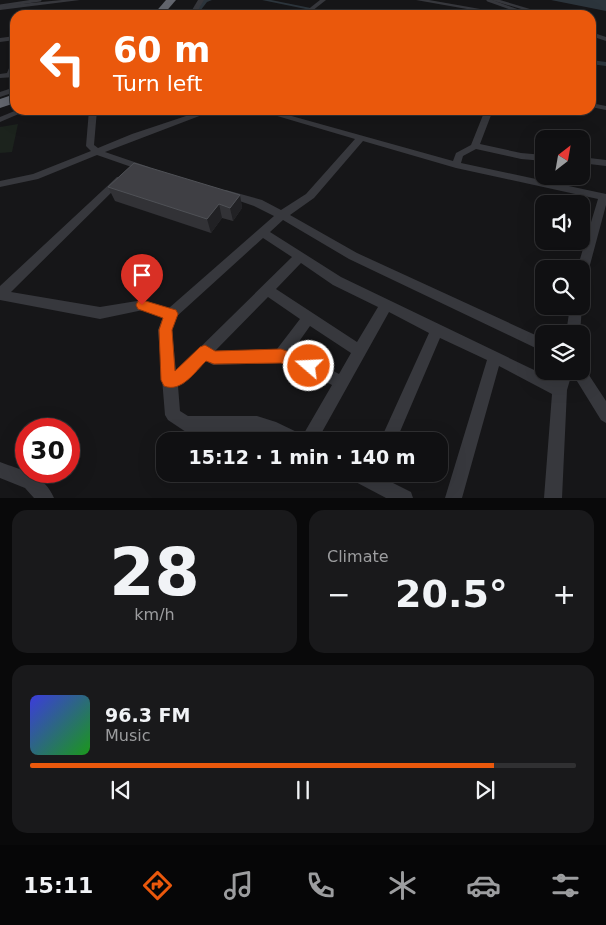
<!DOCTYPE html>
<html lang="en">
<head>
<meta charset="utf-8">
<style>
	body { margin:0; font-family:"DejaVu Sans",sans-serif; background:#19191b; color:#f1f3f6; height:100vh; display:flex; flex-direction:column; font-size:19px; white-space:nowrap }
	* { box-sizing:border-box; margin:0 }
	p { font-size:16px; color:#9c9d9f }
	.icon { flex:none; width:28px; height:28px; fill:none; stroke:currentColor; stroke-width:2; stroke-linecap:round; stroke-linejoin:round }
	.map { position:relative; height:498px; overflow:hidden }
	.details { display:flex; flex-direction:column; gap:12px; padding:12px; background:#09090a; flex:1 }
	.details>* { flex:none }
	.hud { position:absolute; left:10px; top:10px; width:586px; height:105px; border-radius:15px; box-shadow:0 5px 20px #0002,0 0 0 1px #303032; background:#ea580c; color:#fff; overflow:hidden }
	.needle { width:32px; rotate:31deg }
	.fabs { position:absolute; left:535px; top:130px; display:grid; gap:10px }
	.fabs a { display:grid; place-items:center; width:55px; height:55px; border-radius:10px; background:#101012; box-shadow:0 5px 20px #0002,0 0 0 1px #303032; font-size:25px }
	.speed { position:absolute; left:15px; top:418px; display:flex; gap:10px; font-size:25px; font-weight:700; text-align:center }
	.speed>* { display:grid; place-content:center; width:65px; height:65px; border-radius:50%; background:#101012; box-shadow:0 5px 20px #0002,0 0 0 1px #303032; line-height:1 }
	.speed .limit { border:8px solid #d22; background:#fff; color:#111 }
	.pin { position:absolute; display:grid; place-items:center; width:42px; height:42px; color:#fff; margin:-51px -21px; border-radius:50% 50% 50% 0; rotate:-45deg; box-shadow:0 0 5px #0007 }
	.pin .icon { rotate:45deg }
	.me { position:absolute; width:55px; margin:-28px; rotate:289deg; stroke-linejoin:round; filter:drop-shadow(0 0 4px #0008) }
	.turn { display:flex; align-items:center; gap:18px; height:105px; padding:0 20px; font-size:22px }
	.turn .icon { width:65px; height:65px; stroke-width:2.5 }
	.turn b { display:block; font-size:35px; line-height:42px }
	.big { font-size:38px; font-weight:700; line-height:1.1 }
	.details .card { flex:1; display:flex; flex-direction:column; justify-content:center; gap:8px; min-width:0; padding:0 18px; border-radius:15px; background:#19191b }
	.details .dial { align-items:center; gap:0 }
	.dial b { font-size:65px; line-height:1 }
	.song { display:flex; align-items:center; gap:15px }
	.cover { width:60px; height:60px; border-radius:8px; background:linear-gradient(135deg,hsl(240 70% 55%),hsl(120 70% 35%)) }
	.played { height:5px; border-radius:2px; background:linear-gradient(90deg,#ea580c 85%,#303032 85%) }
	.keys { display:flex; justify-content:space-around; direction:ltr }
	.heat { display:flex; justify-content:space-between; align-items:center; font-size:28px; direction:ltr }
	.details .tiles { flex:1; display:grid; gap:12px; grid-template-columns:1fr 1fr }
	.card:last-child { grid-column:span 2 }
	.trip { position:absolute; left:156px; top:432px; width:292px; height:50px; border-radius:15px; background:#101012; box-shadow:0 5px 20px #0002,0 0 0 1px #303032; font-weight:700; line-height:50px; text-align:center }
	.dock { display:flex; height:80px; justify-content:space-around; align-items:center; background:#060607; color:#9c9d9f }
	.dock .icon { width:35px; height:35px }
	.dock .selected { color:#ea580c }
	.dock b { font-size:22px; color:#f1f3f6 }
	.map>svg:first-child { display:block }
	.green { fill:#1c231d }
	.water { fill:#2c353c }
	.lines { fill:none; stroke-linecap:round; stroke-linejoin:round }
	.canal { fill:#2c353c; fill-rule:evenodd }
	.service { stroke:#37383d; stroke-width:3 }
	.minor { fill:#37383d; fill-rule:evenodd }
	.motorway { fill:#63666e; fill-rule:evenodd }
	.wall { fill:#323236 }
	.shaded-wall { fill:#212124 }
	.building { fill:#3f3f44; stroke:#4f5156 }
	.route { fill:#ea580c; stroke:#983908 }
</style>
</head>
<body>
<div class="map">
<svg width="606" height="498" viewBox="0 0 606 498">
	<rect width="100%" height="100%" fill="#161618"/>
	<polygon class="green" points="18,124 12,152 0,153 0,127"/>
	<polygon class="water" points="551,0 606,0 606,11"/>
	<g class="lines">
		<g class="canal">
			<polygon points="203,0 212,0 207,2 197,15 192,15"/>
			<polygon points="262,0 271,0 345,15 335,15"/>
			<polygon points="591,60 606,62 606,66 591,64"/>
		</g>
		<g class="service">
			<polyline points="488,0 521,12 523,15"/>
			<polyline points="0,6 40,0"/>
		</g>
		<g class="minor">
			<polygon points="62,0 80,0 0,10 0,6"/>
			<polygon points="198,0 204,0 195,15 189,15"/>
			<polygon points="320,0 326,0 307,15 301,15"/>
			<polygon points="416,0 429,0 514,15 501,15"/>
			<polygon points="491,0 500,0 550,15 541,15"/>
			<polygon points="591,32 606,37 606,41 591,36"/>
			<polygon points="15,36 15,40 0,42 0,38"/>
			<polygon points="15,59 15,77 0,78 0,74 7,73 12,61"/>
			<polygon points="15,87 15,92 0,97 0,92"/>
			<polygon points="591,103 606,106 606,110 591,107"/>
			<polygon points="17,110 28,110 0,122 0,117"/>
			<polygon points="89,110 97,110 94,145 98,148 132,134 204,110 215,110 105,152 149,167 149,171 143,171 97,155 38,179 0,187 0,181 33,174 91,151 86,146"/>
			<path d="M 257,110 L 270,110 L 453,161 L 456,153 L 471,145 L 485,110 L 493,110 L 480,144 L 521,153 L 544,155 L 544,161 L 521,159 L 476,149 L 463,156 L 461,163 L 606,194 L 606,205 L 587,276 L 585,279 L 581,281 L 581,269 L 577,269 L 598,199 L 456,168 L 363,141 L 314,198 L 290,215 L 357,253 L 544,339 L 544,352 L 349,259 L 283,220 L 270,232 L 341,277 L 555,380 L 558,371 L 581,371 L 581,365 L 583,366 L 606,401 L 606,423 L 601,420 L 572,373 L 567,390 L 562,498 L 544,498 L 552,394 L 499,366 L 462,498 L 445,498 L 487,360 L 440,338 L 396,441 L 380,441 L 429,333 L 389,312 L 317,441 L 282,441 L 257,432 L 186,432 L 168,420 L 165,415 L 158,330 L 163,317 L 143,310 L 100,319 L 0,300 L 0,286 L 117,177 L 123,177 L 123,181 L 11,292 L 100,307 L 143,300 L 169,308 L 274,216 L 254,206 L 222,195 L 221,193 L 222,191 L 226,190 L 262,200 L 281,210 L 306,194 L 355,139 ZM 263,238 L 292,257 L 176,371 L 172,330 L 176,317 ZM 301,263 L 333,285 L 378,307 L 357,342 L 276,289 ZM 268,297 L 300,319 L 277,349 L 215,351 ZM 310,326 L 351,353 L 339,374 L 314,361 L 291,353 ZM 206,361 L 213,365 L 281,363 L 305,371 L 332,385 L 303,435 L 276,422 L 257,416 L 188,416 L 180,411 L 178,386 L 183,384 Z"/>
			<polygon points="581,157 606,160 606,166 581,163"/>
			<polygon points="581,304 582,306 580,334 566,334 570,306 581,306"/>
			<path d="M 0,462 C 21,470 45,475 54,498 L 34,498 L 25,488 L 0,478 Z"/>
			<polygon points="350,474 375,474 411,492 413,498 386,498 352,480"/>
		</g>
		<g class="motorway">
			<polygon points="166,0 176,0 163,15 153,15"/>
			<polygon points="15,94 15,103 0,108 0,99"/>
		</g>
	</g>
	<polygon class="wall" points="108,187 240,195 242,208 233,221 222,218 211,233 115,201"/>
	<g class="shaded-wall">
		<polygon points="240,195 242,208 233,221 230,208"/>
		<polygon points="219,204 222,218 211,233 207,219"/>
	</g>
	<polygon class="building" points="134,163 240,195 230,208 219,204 207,219 108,187"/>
	<path class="route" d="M 142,300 L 176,310 L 178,314 L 172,330 L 175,371 L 200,347 L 205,345 L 215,351 L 281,349 L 314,361 L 316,366 L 314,371 L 309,373 L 281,363 L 214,364 L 206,361 C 195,372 181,393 164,386 L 161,380 L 159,330 L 163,318 L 138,309 L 136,305 L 138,301 Z"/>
</svg>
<div class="fabs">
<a><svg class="needle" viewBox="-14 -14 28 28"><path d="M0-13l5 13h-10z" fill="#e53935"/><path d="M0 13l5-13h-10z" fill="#9c9d9f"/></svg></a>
<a><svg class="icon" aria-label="sound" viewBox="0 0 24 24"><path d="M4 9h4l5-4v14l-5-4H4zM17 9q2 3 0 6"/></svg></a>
<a><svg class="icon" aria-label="search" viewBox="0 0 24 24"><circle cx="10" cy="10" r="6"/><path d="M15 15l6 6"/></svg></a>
<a><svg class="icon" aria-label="layers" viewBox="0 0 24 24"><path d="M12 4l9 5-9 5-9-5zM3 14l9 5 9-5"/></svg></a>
</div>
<div class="speed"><div class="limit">30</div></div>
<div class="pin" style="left:142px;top:305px;background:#d93025"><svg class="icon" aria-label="arrive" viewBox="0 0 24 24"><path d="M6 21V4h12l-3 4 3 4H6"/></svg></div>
<svg class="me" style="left:309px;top:366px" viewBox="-20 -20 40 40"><circle r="17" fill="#ea580c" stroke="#fff" stroke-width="3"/><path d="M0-11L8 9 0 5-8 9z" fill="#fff"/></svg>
<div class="trip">15:12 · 1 min · 140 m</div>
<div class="hud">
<div class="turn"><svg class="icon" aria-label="left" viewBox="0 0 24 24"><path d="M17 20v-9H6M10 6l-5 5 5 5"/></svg><div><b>60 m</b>Turn left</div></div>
</div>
</div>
<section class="details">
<div class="tiles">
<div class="card dial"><b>28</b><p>km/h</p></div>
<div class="card"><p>Climate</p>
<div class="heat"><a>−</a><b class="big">20.5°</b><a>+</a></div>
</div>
<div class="card">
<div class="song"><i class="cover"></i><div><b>96.3 FM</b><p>Music</p></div></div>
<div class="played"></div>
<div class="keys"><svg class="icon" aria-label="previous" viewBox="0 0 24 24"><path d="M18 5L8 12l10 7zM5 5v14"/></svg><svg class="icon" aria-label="pause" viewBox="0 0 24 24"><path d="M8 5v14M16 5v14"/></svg><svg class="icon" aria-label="next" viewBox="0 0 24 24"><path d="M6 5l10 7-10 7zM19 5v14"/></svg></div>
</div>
</div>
</section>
<nav class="dock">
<b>15:11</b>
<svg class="icon selected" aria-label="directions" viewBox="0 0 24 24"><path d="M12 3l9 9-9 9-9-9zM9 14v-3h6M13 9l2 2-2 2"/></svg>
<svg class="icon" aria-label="music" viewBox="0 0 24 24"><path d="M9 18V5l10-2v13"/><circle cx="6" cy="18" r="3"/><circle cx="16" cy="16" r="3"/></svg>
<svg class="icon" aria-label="phone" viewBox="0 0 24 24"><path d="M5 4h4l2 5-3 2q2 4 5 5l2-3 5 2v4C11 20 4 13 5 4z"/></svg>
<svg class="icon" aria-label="climate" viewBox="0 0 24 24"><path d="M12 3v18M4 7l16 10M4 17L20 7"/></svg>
<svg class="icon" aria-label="car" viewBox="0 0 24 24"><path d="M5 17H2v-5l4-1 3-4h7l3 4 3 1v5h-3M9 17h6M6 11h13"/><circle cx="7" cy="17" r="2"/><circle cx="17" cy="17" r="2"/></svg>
<svg class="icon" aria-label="filters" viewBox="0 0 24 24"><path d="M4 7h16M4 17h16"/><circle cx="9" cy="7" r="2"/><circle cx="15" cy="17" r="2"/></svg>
</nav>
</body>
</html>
